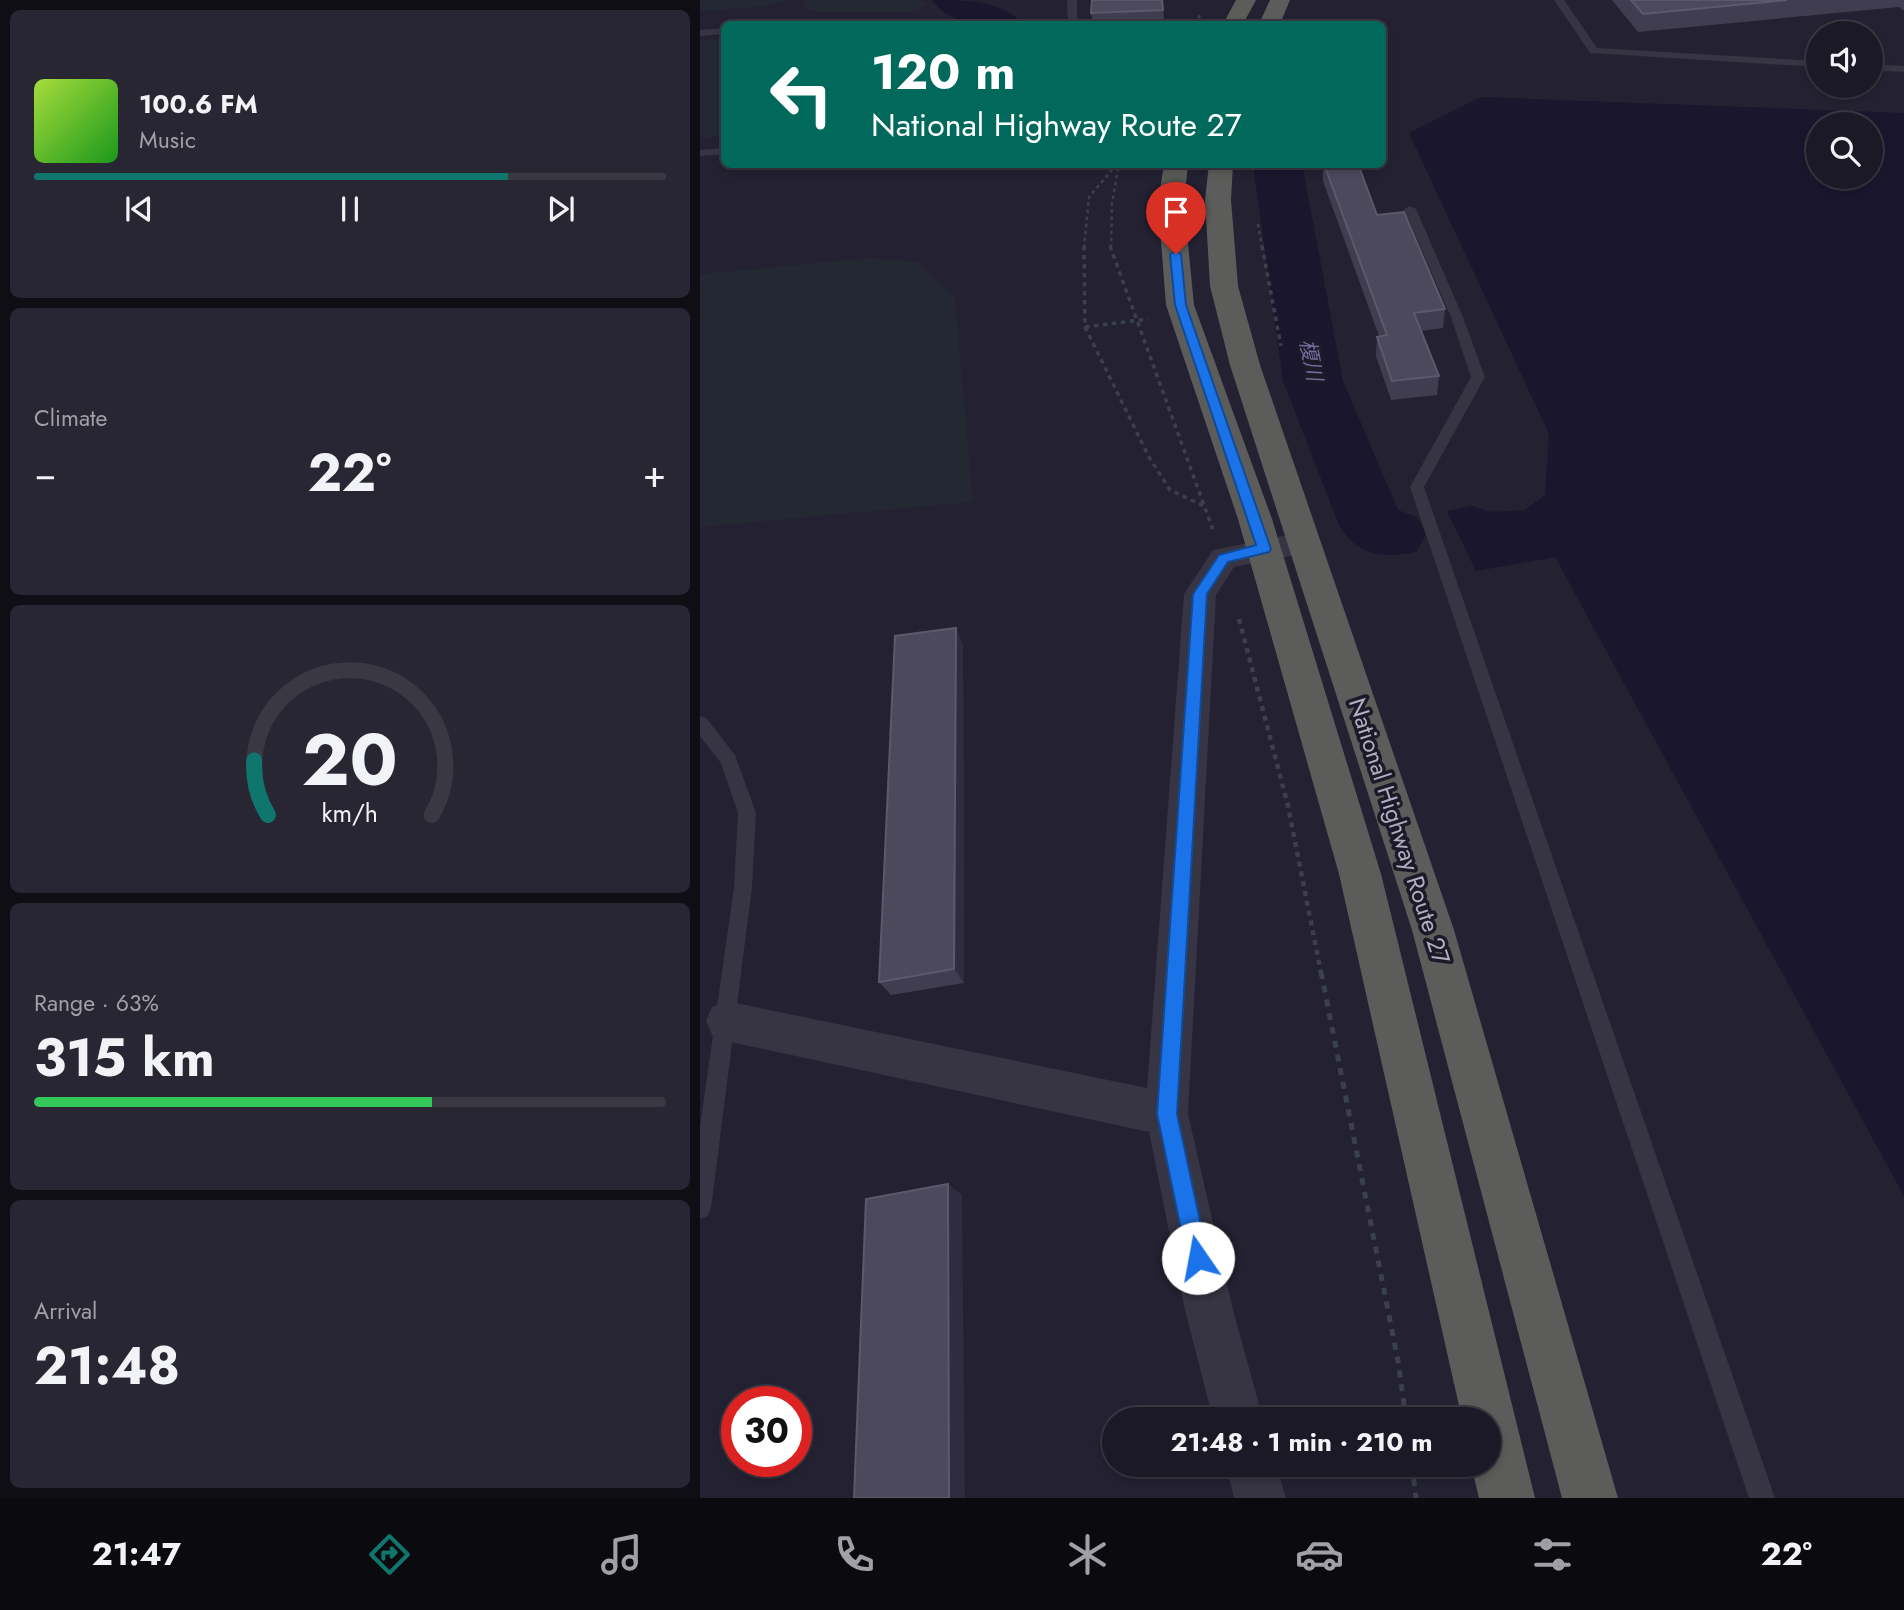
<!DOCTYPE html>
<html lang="en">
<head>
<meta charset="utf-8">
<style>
	body { margin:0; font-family:Jost,"Noto Sans JP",sans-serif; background:#282632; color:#f1f3f6; height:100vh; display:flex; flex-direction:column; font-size:26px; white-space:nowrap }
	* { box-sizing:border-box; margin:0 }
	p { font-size:23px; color:#a0a0a7 }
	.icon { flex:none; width:38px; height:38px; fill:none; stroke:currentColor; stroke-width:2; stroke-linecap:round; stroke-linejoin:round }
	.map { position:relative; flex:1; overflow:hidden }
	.drawer { display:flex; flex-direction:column; gap:10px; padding:10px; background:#0f0e15; width:700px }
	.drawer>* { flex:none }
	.guide { position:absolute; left:21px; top:21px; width:665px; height:147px; border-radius:10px; box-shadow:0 4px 10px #0003,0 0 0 2px #393843; background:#00695c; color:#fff; overflow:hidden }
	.fabs { position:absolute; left:1106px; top:21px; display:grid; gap:14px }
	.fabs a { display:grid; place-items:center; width:77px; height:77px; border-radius:50%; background:#1b1926; box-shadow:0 4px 10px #0003,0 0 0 2px #393843; font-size:35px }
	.speed { position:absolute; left:21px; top:1386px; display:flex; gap:14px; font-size:35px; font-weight:700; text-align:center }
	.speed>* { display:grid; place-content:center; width:91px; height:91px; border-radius:50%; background:#1b1926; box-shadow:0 4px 10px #0003,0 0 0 2px #393843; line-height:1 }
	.speed .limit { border:10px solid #d22; background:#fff; color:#111 }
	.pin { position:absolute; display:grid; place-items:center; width:60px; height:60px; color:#fff; margin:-72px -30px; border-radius:50% 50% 50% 0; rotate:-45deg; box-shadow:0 0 7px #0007 }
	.pin .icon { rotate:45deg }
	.me { position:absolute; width:77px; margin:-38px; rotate:348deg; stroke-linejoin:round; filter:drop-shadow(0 0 5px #0008) }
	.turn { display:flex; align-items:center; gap:24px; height:147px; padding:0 35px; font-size:32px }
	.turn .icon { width:91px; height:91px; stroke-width:2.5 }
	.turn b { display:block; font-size:49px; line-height:60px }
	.big { font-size:52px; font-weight:700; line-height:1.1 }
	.drawer .widget { flex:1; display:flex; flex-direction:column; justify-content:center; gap:10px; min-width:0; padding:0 24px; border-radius:10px; background:#282632 }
	.drawer .dial { align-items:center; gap:0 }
	.dial svg { height:182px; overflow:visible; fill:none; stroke:#393843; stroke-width:7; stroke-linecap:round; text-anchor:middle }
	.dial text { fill:#f1f3f6; stroke:none }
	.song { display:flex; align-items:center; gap:21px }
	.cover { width:84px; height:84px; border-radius:10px; background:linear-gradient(135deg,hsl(80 70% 55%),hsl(120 70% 35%)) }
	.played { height:7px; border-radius:4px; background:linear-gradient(90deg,#0f766e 75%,#393843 75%) }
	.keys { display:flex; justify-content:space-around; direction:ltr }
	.heat { display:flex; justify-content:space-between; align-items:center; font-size:38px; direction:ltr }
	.charge { height:10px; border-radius:5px; background:linear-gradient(90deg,#34c759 63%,#393843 0) }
	.trip { position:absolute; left:402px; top:1407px; width:399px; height:70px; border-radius:35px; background:#1b1926; box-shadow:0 4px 10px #0003,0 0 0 2px #393843; font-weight:700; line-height:70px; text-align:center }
	.menu { display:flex; height:112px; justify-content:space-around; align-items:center; background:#0b0a0f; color:#a0a0a7 }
	.menu .icon { width:49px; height:49px }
	.menu .active { color:#0f766e }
	.menu b { font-size:32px; color:#f1f3f6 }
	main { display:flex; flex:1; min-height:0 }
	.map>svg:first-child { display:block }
	.green { fill:#232833 }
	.water { fill:#1a162e; fill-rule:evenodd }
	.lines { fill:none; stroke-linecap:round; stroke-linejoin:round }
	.river { fill:#1a162e; fill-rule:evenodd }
	.path-far3 { stroke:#3b414c; stroke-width:2.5; stroke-dasharray:3.5 3.5; stroke-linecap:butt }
	.path-far2 { stroke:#3b414c; stroke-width:3.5; stroke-dasharray:4.5 4.5; stroke-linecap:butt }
	.path-far1 { stroke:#3b414c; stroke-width:4.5; stroke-dasharray:5 5; stroke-linecap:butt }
	.path { stroke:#3b414c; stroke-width:5; stroke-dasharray:7 7; stroke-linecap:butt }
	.service { fill:#373443; fill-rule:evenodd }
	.minor { fill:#373443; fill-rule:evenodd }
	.trunk { fill:#5c5d5a; fill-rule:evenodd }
	.wall { fill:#403d51 }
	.shaded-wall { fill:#2f2c40 }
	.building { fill:#4c495d; stroke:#5c596d; stroke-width:2 }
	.route { fill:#1a73e8; stroke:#114b97; stroke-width:2 }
	.labels { text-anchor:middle; stroke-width:7; stroke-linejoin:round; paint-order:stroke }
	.far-water-label { font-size:21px; font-style:italic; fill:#726b9b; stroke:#1c1a28 }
	.street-label { font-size:24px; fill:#b2aec0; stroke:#1c1a28 }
</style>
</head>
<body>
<main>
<section class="drawer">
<div class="widget">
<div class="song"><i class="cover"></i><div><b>100.6 FM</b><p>Music</p></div></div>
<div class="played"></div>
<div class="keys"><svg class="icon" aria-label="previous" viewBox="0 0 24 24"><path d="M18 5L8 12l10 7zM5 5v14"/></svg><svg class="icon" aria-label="pause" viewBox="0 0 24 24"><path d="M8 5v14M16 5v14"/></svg><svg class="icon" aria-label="next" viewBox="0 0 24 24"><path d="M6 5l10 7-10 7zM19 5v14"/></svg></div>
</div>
<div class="widget"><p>Climate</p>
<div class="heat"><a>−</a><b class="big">22°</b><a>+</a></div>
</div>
<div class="widget dial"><svg viewBox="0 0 100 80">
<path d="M14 69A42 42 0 1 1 86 69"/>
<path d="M14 69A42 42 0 0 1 8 45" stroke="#0f766e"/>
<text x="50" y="56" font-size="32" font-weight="700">20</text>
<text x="50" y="72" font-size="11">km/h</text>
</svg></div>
<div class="widget"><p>Range · 63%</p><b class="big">315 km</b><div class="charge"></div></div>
<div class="widget"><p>Arrival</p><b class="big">21:48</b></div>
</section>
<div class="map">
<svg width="1204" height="1498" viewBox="0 0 1204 1498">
	<rect width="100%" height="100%" fill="#242132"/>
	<g class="green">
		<polygon points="0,0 87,0 59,7 0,11"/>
		<polygon points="102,0 221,0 227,3 217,12 117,12 105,9"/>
		<polygon points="24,38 24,136 0,138 0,40"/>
		<polygon points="168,258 217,262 255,298 273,502 0,527 0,274"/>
	</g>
	<path class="water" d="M 781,97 L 1204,113 L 1204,1196 L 855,557 L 776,571 L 747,511 L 772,506 L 792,512 L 825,510 L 845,495 L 849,434 L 709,133 ZM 1118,124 L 1171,124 L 1171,177 L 1118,177 Z"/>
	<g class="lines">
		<g class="river">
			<path d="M 232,0 C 264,0 302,0 322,24 C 292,27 252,28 232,0 Z"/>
			<path d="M 553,164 L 602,164 L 643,381 L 698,510 L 717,517 L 726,534 L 717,551 C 685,560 656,555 639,525 L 583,381 Z"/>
		</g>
		<g class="path-far3">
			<polyline points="494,24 502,13"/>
			<polyline points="558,224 562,248"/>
			<polyline points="384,248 389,197 417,164"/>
			<polyline points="411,248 412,203 419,164"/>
		</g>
		<g class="path-far2">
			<polyline points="384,246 385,327 449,457 470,490 504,506"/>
			<polyline points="410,246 513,530"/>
			<polyline points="562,246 581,346"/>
			<polyline points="385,327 448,319"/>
		</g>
		<polyline class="path-far1" points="539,619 588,806 621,973"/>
		<g class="path">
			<polyline points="621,972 698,1361 706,1419"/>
			<polyline points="712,1465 716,1498"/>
		</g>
		<g class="service">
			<polygon points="367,0 377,0 377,24 368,24"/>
			<polygon points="854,0 864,0 897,48 1118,61 1118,67 890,53"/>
			<polygon points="117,21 192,21 197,24 112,24"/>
			<polygon points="24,28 24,34 0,36 0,30"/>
			<polygon points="1171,64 1204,66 1204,72 1171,70"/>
			<polygon points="24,148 24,154 0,156 0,150"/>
			<polygon points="710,206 716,209 763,317 785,377 724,487 1075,1498 1049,1498 710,487 771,377 751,317 704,209"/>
			<polygon points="0,716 6,718 35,755 56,813 52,887 11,1208 8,1216 0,1219 0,1127 34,887 38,813 21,763 0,736"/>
		</g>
		<g class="minor">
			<polygon points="604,532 615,535 619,543 615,551 534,567 516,595 488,1114 532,1306 563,1419 513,1419 484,1306 449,1132 26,1041 12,1035 6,1021 12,1007 26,1001 447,1088 484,594 513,550"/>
			<polygon points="526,1465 576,1465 586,1498 534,1498"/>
		</g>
		<g class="trunk">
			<polygon points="536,0 556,0 543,24 523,24"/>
			<polygon points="570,0 590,0 580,24 559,24"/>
			<polygon points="464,164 488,164 484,203 494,305 572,519 681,874 835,1498 779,1498 771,1465 789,1465 789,1419 762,1419 639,874 538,519 466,305 458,203"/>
			<polygon points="509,164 533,164 531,200 538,286 560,365 754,930 918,1498 862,1498 712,930 530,365 510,286 505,200"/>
		</g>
	</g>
	<g class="wall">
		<polygon points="392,0 463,0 464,24 393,24 391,13"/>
		<polygon points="912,0 1204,0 1204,11 1199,7 938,32"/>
		<polygon points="623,164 658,164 677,215 745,309 743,328 721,331 739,376 737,395 691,400 676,356 677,337 679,336 623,181"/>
		<polygon points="256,628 263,647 264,983 191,995 179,982"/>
	</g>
	<g class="shaded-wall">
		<polygon points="256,628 263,647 264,983 254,969"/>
		<polygon points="248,1184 262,1195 265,1498 249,1498"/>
	</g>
	<g class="building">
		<polygon points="392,0 462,0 463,10 391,13"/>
		<polygon points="931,0 1087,0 943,14"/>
		<polygon points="624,164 658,164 677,215 704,212 745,309 714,313 739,376 692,381 677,337 687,335"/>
		<polygon points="256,628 254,969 179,982 195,636"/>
		<polygon points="248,1184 249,1498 154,1498 166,1199"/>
	</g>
	<polygon class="route" points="476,251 481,254 486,305 571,549 569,552 528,562 507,594 477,1114 508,1258 505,1265 498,1268 490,1265 487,1258 457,1114 493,594 519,555 556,545 475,305 470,254"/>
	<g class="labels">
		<g class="far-water-label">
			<text transform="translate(611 360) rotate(79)" y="7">榎川</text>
		</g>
		<g class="street-label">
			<text transform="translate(699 831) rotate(72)" y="8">National Highway Route 27</text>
		</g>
	</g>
</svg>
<div class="fabs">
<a><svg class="icon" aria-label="sound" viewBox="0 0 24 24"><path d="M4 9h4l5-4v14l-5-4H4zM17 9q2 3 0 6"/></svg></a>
<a><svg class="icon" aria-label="search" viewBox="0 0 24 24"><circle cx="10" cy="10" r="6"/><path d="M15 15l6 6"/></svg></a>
</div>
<div class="speed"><div class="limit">30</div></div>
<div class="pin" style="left:476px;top:254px;background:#d93025"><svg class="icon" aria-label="arrive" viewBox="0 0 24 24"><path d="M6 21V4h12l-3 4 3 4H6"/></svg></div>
<svg class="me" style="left:498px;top:1258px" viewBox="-20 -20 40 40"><circle r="19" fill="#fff"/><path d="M0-13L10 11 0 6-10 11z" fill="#1a73e8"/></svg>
<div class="trip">21:48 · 1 min · 210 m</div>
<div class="guide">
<div class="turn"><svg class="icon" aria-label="left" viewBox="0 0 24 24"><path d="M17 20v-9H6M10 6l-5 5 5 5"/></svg><div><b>120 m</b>National Highway Route 27</div></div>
</div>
</div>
</main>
<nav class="menu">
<b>21:47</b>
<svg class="icon active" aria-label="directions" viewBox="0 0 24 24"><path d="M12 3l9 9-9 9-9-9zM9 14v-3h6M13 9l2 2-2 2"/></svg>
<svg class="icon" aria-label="music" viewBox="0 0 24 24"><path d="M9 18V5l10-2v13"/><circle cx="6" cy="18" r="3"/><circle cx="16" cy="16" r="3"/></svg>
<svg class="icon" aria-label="phone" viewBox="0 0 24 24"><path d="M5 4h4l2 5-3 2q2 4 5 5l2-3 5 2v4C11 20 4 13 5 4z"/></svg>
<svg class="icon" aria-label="climate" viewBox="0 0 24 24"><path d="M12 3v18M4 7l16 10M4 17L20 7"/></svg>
<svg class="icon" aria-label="car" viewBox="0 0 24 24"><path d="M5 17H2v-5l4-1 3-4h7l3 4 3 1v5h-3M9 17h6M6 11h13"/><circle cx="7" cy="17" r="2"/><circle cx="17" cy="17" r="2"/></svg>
<svg class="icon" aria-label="filters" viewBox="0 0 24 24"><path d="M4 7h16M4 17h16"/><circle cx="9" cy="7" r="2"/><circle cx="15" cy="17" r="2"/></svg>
<b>22°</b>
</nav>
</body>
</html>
